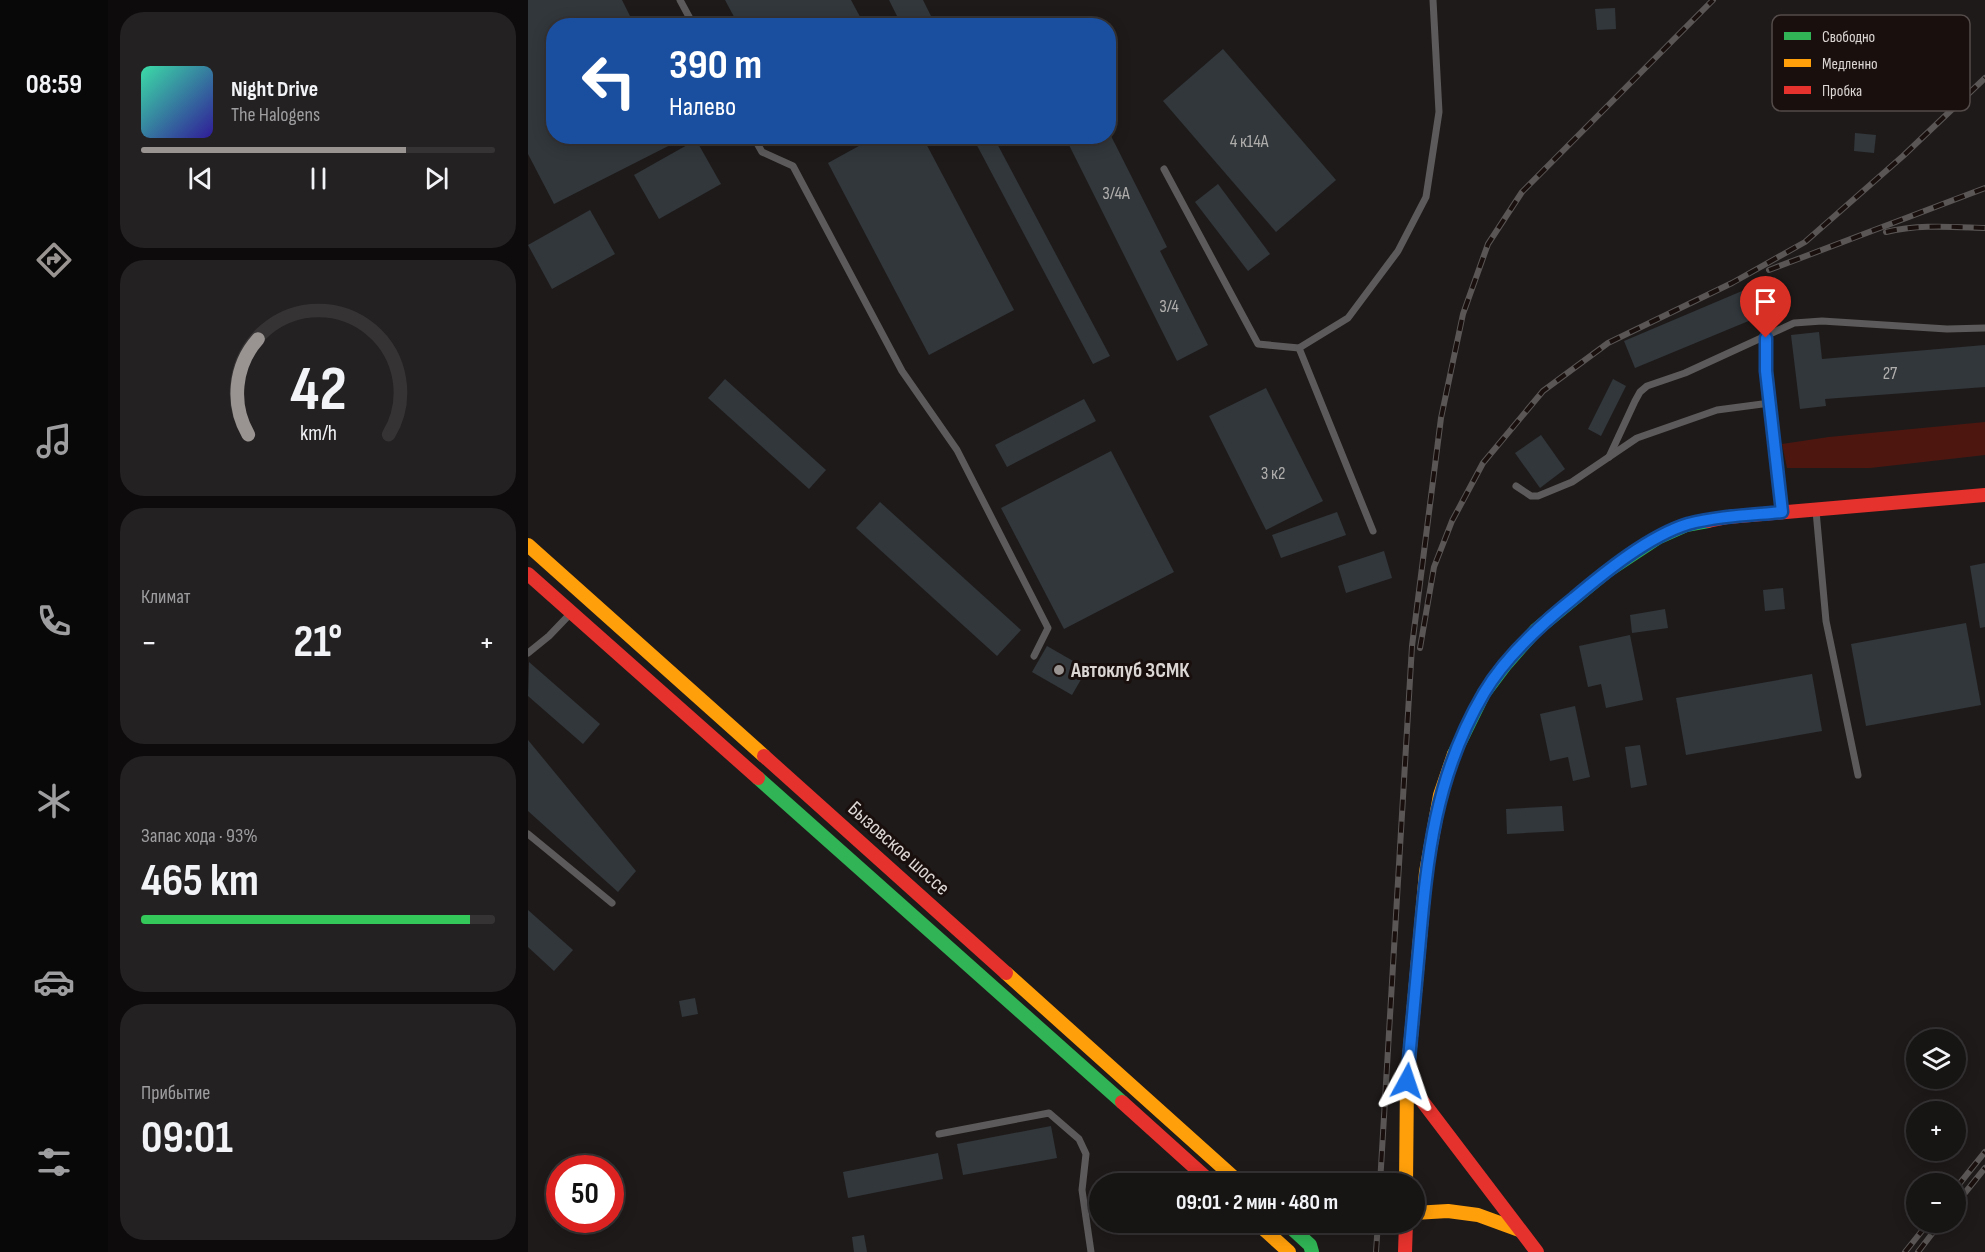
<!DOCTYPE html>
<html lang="ru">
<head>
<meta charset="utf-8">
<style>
	body { margin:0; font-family:"Sofia Sans Condensed",sans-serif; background:#242122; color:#f1f3f6; height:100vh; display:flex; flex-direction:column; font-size:22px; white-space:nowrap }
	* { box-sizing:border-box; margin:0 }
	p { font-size:20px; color:#9e9ea0 }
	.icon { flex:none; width:33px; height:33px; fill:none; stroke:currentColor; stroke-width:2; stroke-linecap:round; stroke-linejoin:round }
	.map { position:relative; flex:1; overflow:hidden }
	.side { display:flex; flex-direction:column; gap:12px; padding:12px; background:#0d0b0b; width:420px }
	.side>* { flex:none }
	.banner { position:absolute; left:18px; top:18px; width:570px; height:126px; border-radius:24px; box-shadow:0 3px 15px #0003,0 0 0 2px #363334; background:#1a4fa0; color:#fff; overflow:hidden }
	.controls { position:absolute; left:1378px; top:1029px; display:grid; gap:12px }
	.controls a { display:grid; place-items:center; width:60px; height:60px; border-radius:50%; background:#171414; box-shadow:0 3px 15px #0003,0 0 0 2px #363334; font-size:30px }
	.speed { position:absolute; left:18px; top:1155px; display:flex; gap:12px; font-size:30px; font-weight:700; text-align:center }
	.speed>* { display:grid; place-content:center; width:78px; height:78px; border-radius:50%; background:#171414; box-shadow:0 3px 15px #0003,0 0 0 2px #363334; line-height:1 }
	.speed .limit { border:9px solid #d22; background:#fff; color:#111 }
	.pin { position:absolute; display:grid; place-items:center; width:51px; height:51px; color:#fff; margin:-62px -26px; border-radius:50% 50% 50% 0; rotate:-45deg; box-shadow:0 0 6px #0007 }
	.pin .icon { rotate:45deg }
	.me { position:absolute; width:66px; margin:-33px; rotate:5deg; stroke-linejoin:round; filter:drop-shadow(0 0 4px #0008) }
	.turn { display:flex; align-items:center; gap:21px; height:126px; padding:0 24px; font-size:27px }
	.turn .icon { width:78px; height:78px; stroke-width:2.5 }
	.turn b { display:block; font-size:42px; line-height:51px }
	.big { font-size:45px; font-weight:700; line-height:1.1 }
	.side .tile { flex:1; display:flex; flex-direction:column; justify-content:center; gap:9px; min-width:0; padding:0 21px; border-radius:24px; background:#242122 }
	.side .dial { align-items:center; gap:0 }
	.dial svg { height:156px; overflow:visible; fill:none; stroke:#363334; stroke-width:7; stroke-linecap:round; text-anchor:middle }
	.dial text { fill:#f1f3f6; stroke:none }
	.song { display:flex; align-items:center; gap:18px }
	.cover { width:72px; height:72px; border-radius:9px; background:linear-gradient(135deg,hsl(160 70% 55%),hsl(250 70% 35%)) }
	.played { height:6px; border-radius:3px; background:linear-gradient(90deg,#999492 75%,#363334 75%) }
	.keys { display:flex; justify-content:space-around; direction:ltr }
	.heat { display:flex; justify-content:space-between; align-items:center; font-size:33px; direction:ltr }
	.charge { height:9px; border-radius:4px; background:linear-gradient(90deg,#34c759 93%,#363334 0) }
	.trip { position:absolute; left:561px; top:1173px; width:336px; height:60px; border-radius:30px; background:#171414; box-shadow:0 3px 15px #0003,0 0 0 2px #363334; font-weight:700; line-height:60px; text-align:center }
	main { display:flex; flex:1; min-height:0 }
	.tab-bar { display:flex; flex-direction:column; width:108px; justify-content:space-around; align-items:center; background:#090808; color:#9e9ea0 }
	.tab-bar .icon { width:42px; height:42px }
	.tab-bar .selected { color:#999492 }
	.tab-bar b { font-size:27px; color:#f1f3f6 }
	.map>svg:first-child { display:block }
	.green { fill:#4d1710 }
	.building { fill:#31373b }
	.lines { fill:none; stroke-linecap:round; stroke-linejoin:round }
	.lane { stroke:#5c5a5a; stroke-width:7 }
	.fast { stroke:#30b455; stroke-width:14 }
	.slow { stroke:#ff9f0a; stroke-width:14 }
	.jam { stroke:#e5322d; stroke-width:14 }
	.rail-casing { stroke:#5a5656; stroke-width:6 }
	.rail { stroke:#19100e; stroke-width:4; stroke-dasharray:11; stroke-linecap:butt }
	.route-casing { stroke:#114b97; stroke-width:15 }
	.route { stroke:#1a73e8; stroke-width:10 }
	.poi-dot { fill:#999492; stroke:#19100e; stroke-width:2 }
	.labels { text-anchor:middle; stroke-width:6; stroke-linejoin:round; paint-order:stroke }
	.number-label { font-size:18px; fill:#b0aead }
	.poi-label { font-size:21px; font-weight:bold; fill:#dbd5d3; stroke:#19100e; text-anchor:start }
	.street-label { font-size:21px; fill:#dbd5d3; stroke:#19100e }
	.key { fill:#19100e; stroke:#534b49; stroke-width:1.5 }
	.key-label { font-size:16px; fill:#dbd5d3 }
</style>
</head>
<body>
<main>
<nav class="tab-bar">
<b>08:59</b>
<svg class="icon selected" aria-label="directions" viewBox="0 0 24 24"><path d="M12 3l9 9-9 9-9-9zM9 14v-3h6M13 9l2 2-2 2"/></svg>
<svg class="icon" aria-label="music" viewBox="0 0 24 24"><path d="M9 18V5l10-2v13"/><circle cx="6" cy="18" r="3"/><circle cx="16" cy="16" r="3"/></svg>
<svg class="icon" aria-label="phone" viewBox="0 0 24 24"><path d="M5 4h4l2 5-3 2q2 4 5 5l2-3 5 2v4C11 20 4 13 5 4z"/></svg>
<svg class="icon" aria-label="climate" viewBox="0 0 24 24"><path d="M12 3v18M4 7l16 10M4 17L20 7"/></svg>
<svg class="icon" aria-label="car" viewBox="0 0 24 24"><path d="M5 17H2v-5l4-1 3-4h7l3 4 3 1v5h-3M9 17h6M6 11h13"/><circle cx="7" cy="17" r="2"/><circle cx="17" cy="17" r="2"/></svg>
<svg class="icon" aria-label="filters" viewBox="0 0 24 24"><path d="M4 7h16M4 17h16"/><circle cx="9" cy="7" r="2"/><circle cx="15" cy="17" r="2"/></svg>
</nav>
<section class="side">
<div class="tile">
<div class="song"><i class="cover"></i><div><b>Night Drive</b><p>The Halogens</p></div></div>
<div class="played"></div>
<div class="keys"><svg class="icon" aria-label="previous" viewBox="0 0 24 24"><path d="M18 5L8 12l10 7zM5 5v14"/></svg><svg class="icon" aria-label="pause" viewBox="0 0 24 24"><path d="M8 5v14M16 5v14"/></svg><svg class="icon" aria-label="next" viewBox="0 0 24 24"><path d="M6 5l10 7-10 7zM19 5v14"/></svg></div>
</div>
<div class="tile dial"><svg viewBox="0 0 100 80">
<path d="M14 69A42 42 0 1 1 86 69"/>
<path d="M14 69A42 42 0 0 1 19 20" stroke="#999492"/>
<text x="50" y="56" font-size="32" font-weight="700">42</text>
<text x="50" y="72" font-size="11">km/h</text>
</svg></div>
<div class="tile"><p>Климат</p>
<div class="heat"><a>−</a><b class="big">21°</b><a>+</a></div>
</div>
<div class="tile"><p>Запас хода · 93%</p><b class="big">465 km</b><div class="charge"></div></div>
<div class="tile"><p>Прибытие</p><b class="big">09:01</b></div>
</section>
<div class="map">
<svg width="1457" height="1252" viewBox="0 0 1457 1252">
	<rect width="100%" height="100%" fill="#1f1a1a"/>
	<polygon class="green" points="1457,422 1457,455 1342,468 1259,468 1254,444 1301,437"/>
	<g class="building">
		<polygon points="0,0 94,0 107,26 26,26 26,136 160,136 26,204 0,154"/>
		<polygon points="197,0 323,0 337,26 211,26"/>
		<polygon points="361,0 395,0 403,16 385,26 374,26"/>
		<polygon points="1087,8 1088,29 1069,30 1067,9"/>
		<polygon points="695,49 808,180 748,232 635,101"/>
		<polygon points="580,130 639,247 632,251 680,345 649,361 538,139 544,136 580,136"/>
		<polygon points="1327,133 1348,135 1346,153 1326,151"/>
		<polygon points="349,136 394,136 486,310 401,355 300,163"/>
		<polygon points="444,136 465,136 582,356 565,364"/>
		<polygon points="168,140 193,184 131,219 106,175"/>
		<polygon points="690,184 742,254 720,271 667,202"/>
		<polygon points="62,210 87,254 24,289 0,245"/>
		<polygon points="1247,277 1259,305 1107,368 1096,341"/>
		<polygon points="1291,332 1294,359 1457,345 1457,387 1297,399 1298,406 1272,409 1263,335"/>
		<polygon points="197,379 298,470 281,489 180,398"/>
		<polygon points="1085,379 1098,386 1073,436 1060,429"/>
		<polygon points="738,388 795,501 738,530 681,416"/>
		<polygon points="556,399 568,421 479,467 467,445"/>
		<polygon points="1013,435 1037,469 1012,488 987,453"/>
		<polygon points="583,451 646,572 536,629 473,508"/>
		<polygon points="352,502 493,630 469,656 328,528"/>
		<polygon points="809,512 818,535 753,558 744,535"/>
		<polygon points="856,551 864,578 818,593 810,566"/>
		<polygon points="1457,563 1457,627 1452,628 1442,566"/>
		<polygon points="1255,588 1257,609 1237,611 1235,590"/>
		<polygon points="1137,609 1140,628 1104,633 1102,615"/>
		<polygon points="1438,623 1453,705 1338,726 1323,644"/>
		<polygon points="1102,635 1115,700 1078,708 1073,684 1060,687 1051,646"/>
		<polygon points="519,646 559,669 544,695 504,672"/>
		<polygon points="1,662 72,724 55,744 0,696"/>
		<polygon points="1284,674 1294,731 1158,755 1148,698"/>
		<polygon points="1047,706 1062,777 1045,781 1040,757 1022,761 1012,714"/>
		<polygon points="0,740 108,871 90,892 0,811"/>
		<polygon points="1112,745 1119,785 1103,788 1097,747"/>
		<polygon points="1034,806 1036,831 979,834 978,809"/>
		<polygon points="0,910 45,950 26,971 0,947"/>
		<polygon points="167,998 170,1014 154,1017 151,1001"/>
		<polygon points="523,1126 529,1158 435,1175 429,1144"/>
		<polygon points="410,1153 415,1179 320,1198 315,1172"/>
		<polygon points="336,1235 339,1252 326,1252 324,1237"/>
	</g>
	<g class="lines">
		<g class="lane">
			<polyline points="152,0 166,26"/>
			<polyline points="225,136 234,152 265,166 374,371 429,450 520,628 506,656"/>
			<polyline points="636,169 730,344 771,348 820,318 870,251 898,197 911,112 905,0"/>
			<polyline points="1238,337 1238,371 1254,510"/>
			<polyline points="771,348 845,531"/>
			<polyline points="1081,457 1107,401 1112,392 1119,386 1157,373 1266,323 1294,321 1419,329 1457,328"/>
			<polyline points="988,486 1003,496 1010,496 1044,482 1109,438 1189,410 1242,403"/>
			<polyline points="1288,511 1298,621 1330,775"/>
			<polyline points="0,653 21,636 43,613"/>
			<polyline points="0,834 84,903"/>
			<polyline points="411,1134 521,1113 551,1139 558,1154 554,1190 563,1252"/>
		</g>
		<g class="fast">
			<polyline points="926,754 956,693 977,665 1008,630 1078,572 1131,537 1158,525 1180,521"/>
			<polyline points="230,778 594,1102"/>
			<polyline points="757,1222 782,1245 784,1252"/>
		</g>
		<g class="slow">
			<polyline points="0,545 236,756"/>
			<polyline points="478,973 713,1184"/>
			<polyline points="878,1184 879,1081 898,872 912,795 926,754"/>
			<polyline points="886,1213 920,1211 950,1215 991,1230"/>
			<polyline points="728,1222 761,1252"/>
		</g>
		<g class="jam">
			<polyline points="1180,521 1200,517 1457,495"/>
			<polyline points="0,574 230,778"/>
			<polyline points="236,756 478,973"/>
			<polyline points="879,1081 1009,1252"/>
			<polyline points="594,1102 685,1184"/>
			<polyline points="877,1252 878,1222"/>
		</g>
		<defs>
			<g id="rail">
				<path d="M 1358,232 C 1390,224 1425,227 1457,228"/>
				<polyline points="1241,270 1457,188"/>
				<polyline points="892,648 906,567 924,521 955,463 1015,391 1080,343 1204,283 1277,242 1375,156 1457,78"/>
				<polyline points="852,1184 884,646 913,418 935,314 960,244 994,192 1185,0"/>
				<polyline points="1428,1188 1457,1152"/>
				<polyline points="1428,1204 1457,1168"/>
				<polyline points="848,1252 850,1222"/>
				<polyline points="1377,1252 1401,1222"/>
				<polyline points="1390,1252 1413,1222"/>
			</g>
		</defs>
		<use href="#rail" class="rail-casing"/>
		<use href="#rail" class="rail"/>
	</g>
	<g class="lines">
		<defs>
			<path id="route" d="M 879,1081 C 883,1038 887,994 891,950 C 899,857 907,776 956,693 C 978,656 1012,625 1046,598 C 1077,572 1121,536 1160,524 C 1190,516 1223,515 1254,512 L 1238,371 L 1238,338"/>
		</defs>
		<use href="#route" class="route-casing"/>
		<use href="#route" class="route"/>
	</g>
	<circle class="poi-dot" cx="531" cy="670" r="6"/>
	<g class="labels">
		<g class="number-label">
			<text x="721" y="147">4 к14А</text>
			<text x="588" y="199">3/4А</text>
			<text x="641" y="312">3/4</text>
			<text x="1362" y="379">27</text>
			<text x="745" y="479">3 к2</text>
		</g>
		<g class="poi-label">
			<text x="543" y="677">Автоклуб ЗСМК</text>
		</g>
		<g class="street-label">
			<text transform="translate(371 848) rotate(42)" y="7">Бызовское шоссе</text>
		</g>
	</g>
	<rect x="1244" y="15" width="198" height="96" rx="9" class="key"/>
	<rect x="1256" y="32" width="27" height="8" fill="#30b455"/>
	<rect x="1256" y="59" width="27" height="8" fill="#ff9f0a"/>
	<rect x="1256" y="86" width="27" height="8" fill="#e5322d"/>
	<g class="key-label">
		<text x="1294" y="42">Свободно</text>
		<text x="1294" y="69">Медленно</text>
		<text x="1294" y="96">Пробка</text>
	</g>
</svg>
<div class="controls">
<a><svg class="icon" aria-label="layers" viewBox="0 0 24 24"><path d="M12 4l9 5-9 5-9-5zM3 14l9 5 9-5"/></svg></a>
<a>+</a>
<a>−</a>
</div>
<div class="speed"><div class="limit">50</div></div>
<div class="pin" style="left:1238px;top:338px;background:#d93025"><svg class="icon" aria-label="arrive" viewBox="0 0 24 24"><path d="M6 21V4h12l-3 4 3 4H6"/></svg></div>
<svg class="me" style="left:879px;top:1081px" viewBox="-20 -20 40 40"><path d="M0-17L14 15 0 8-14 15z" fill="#1a73e8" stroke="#fff" stroke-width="4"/></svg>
<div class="trip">09:01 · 2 мин · 480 m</div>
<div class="banner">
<div class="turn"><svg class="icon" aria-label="left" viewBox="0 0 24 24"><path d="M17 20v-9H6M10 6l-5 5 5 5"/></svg><div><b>390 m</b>Налево</div></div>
</div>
</div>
</main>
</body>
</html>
